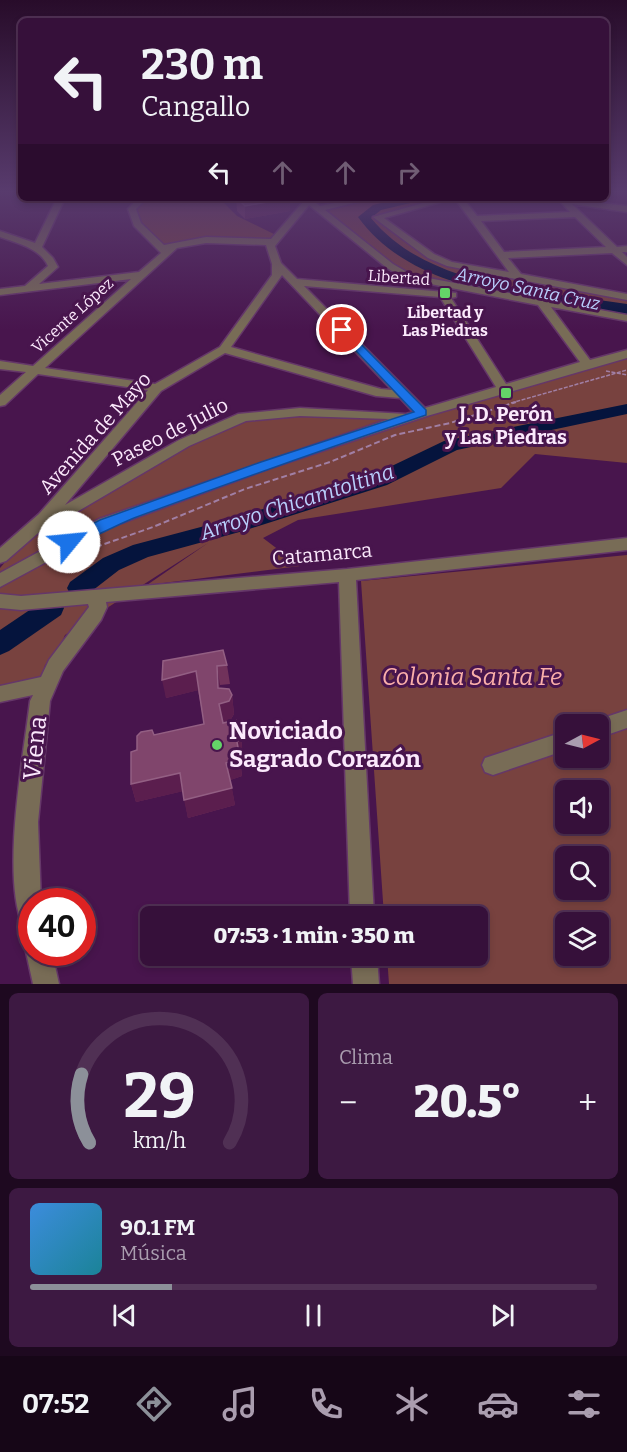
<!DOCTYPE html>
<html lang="es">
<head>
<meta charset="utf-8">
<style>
	body { margin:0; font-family:Bitter,serif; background:#3d1942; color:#f1f3f6; height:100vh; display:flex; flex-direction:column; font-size:22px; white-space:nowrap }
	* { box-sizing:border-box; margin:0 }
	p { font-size:20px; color:#aa9daf }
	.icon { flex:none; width:33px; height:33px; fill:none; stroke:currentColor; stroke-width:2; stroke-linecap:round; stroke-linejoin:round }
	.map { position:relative; height:984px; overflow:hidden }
	.side { display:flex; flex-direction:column; gap:9px; padding:9px; background:#1e0920; flex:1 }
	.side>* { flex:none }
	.guide { position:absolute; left:18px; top:18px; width:591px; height:183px; border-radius:9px; box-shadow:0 3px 9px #0003,0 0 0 2px #503054; background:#36103a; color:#f1f3f6; overflow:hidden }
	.needle { width:39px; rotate:83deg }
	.tools { position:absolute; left:555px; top:714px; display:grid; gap:12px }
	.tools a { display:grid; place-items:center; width:54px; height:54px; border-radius:9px; background:#36103a; box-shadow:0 3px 9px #0003,0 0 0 2px #503054; font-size:30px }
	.speed { position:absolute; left:18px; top:888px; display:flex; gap:12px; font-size:30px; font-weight:700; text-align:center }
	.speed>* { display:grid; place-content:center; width:78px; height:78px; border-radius:50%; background:#36103a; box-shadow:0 3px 9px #0003,0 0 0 2px #503054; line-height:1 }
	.speed .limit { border:9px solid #d22; background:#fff; color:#111 }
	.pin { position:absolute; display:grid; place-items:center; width:51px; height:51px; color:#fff; margin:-26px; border:3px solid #fff; border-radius:50%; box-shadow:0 2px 6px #0007 }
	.me { position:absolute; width:66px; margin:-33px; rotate:62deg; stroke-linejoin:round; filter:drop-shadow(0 0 4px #0008) }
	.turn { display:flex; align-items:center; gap:21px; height:126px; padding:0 24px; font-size:27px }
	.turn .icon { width:78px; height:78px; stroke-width:2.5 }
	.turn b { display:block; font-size:42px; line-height:51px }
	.lanes { display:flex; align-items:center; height:57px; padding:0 24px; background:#0003; justify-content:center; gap:30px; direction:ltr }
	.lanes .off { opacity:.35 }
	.big { font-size:45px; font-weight:800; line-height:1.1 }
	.side .widget { flex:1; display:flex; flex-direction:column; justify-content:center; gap:9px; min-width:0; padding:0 21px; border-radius:9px; background:#3d1942 }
	.side .dial { align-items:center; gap:0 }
	.dial svg { height:156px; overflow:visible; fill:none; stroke:#503054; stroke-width:7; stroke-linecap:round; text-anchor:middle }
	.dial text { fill:#f1f3f6; stroke:none }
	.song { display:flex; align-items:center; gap:18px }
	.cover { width:72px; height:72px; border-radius:9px; background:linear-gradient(135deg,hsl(210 70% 55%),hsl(190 70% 35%)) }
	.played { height:6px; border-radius:3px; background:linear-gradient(90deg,#8c9099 25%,#503054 25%) }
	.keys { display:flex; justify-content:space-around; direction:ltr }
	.heat { display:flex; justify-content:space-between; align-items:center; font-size:33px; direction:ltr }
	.side .tiles { flex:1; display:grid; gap:9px; grid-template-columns:1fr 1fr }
	.widget:last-child { grid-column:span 2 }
	.trip { position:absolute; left:140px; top:906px; width:348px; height:60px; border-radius:9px; background:#36103a; box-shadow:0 3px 9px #0003,0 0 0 2px #503054; font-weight:800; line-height:60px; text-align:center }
	.menu { display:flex; height:96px; justify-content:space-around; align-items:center; background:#160617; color:#aa9daf }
	.menu .icon { width:42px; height:42px }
	.menu .selected { color:#8c9099 }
	.menu b { font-size:27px; color:#f1f3f6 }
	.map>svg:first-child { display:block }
	.green { fill:#78423f; fill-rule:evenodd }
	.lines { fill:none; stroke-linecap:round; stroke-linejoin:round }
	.river { fill:#05143d; fill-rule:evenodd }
	.minor-casing { stroke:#653769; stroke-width:3 }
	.path-far2 { stroke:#a17fa4; stroke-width:1.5; stroke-dasharray:4 1.5; stroke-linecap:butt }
	.path-far1 { stroke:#a17fa4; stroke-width:2; stroke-dasharray:6 3; stroke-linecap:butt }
	.path { stroke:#a17fa4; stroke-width:3; stroke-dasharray:8 4; stroke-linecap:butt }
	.minor { fill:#786c56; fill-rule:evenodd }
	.wall { fill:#71325b }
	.shaded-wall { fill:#5b1e4e }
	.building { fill:#80456c; stroke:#935f83; stroke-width:1.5 }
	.route { fill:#1a73e8; stroke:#114b97; stroke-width:1.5 }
	.poi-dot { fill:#64d468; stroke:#48154d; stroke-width:2 }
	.labels { text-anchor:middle; stroke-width:6; stroke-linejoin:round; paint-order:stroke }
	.far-street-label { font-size:16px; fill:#fbe9fc; stroke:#48154d }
	.far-poi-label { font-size:16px; font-weight:bold; fill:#fbe9fc; stroke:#48154d }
	.far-water-label { font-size:18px; font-style:italic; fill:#b8cefb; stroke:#48154d }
	.poi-label { font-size:20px; font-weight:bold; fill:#fbe9fc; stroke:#48154d }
	.street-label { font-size:20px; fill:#fbe9fc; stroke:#48154d }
	.water-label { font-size:21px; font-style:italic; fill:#b8cefb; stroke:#48154d }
	.near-park-label { font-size:24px; font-style:italic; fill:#faafa9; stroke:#48154d }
	.near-poi-label { font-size:24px; font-weight:bold; fill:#fbe9fc; stroke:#48154d; text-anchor:start }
	.near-street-label { font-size:24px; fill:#fbe9fc; stroke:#48154d }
</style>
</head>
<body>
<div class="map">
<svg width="627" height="984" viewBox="0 0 627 984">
	<rect width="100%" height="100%" fill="#48154d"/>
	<g class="green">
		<polygon points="144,198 219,198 237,216 278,236 273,242 218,240 160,248 137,224 133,206"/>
		<polygon points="370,198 448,198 391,211 383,223 441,260 627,297 627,318 410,278 319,209"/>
		<polygon points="627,354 627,463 535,454 501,488 298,520 263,538 300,566 147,585 208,543 65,635 58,651 45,665 42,681 0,691 0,568 32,531 184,443 261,414 410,417"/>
		<path d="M 627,555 L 627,984 L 389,984 L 387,956 L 477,956 L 477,916 L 384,916 L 361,581 ZM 566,724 L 598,724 L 598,758 L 566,758 ZM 566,790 L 598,790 L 598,824 L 566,824 ZM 566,856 L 598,856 L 598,890 L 566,890 ZM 566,922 L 598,922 L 598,956 L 566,956 Z"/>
	</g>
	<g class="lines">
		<g class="river">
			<path d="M 403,198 L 425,198 L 423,200 L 381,210 L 371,218 C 429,289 543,291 627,304 L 627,314 C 538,299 415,296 358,217 L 373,205 Z"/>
			<polygon points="627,404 627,414 457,450 387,485 243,531 148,557 119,570 88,594 79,597 70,594 67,588 70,582 103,558 133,545 231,519 373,475 444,441"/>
			<polygon points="52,598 61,601 64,608 61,615 9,651 0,655 0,630 43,601"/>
		</g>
		<defs>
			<g id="minor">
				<path d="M 57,198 L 65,198 L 42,247 L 53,258 L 58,267 L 39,284 L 139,272 L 161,253 L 134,226 L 128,209 L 138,198 L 147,198 L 136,209 L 141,223 L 164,245 L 206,237 L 271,239 L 304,201 L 301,198 L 315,198 L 313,201 L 320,206 L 359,198 L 374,198 L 325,210 L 393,264 L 412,275 L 627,315 L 627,321 L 551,307 L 590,360 L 627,350 L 627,358 L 427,416 L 271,468 L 111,527 L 0,587 L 0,573 L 99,519 L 389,419 L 300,416 L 246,421 L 189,446 L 53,526 L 45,527 L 6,561 L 0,563 L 0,548 L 39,514 L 148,390 L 38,374 L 5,405 L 0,406 L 0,395 L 26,372 L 0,369 L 0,361 L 33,366 L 131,279 L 0,295 L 0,289 L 25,286 L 48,266 C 40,248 17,243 0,237 L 0,231 L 35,243 ZM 309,205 L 387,268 L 405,279 L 538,305 L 580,362 L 506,384 L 451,298 L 456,297 L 456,293 L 297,279 L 281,263 L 275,246 ZM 206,243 L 266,245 L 272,264 L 272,275 L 220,347 L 155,384 L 45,368 L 177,248 ZM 282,275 L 392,390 L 381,389 L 231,347 ZM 304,286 L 440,297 L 496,387 L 425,408 ZM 225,353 L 376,396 L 400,398 L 413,412 L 406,414 L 300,408 L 238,414 L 179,440 L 65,505 L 161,391 Z"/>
				<path d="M 441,198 L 463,198 L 477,216 L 570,212 L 557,198 L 627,206 L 627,212 L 572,204 L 617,247 L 627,246 L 627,252 L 622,252 L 627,257 L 627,265 L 612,253 L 508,258 L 521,274 L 627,294 L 627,300 L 447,266 L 428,258 L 373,217 ZM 455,198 L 456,200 L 509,272 L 452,262 L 434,254 L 384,218 ZM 575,217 L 606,247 L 504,252 L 481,221 Z"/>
				<path d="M 627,538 L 627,550 L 356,580 L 374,916 L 350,916 L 339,582 L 106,602 L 107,607 L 101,620 L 63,671 L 50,701 L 38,822 L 41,902 L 32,902 L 32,930 L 23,927 C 1,874 23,759 30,701 L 33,695 L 0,702 L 0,686 L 41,677 L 49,660 L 89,607 L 88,604 L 21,610 L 0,608 L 0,594 L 21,596 L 347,569 Z"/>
				<polygon points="627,710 627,728 598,738 598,724 590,724 591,722"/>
				<polygon points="566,731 566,750 493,775 485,772 482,765 485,758"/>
				<polygon points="32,942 32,952 52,952 59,984 33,984 26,952"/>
				<polygon points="351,956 377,956 379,984 353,984"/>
			</g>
		</defs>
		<use href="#minor" class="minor-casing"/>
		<g class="path-far2">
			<polyline points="606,371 627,375"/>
			<polyline points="511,403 627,370"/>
		</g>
		<polyline class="path-far1" points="79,553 153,527 245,489 330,462 395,435 450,423 516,402"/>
		<polyline class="path" points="76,554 83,552"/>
		<use href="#minor" class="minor"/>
	</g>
	<g class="wall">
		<polygon points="236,198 289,198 290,211 245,219 237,211"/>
		<polygon points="163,661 227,665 230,684 220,685 220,689 232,695 234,714 231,719 223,722 241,738 243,756 240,760 242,776 230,780 235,805 188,818 183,791 136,802 131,784 137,750 154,735 204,724 198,690 166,698"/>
	</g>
	<g class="shaded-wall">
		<polygon points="289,198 290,211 245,219 245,206"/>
		<polygon points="217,666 220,685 220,704 232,695 234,714 231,719 222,723 218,688"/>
		<polygon points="196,671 199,690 166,698 162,680"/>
		<polygon points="241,738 243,756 240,760 242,776 228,781 226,763 237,742"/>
		<polygon points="180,773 184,791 136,802 131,784"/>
		<polygon points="232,788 235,805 188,818 184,800"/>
	</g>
	<g class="building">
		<polygon points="237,198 289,198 245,206"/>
		<polygon points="223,650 227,665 217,666 218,688 229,689 232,695 229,701 219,704 223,723 236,720 241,738 237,742 240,758 226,763 232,788 184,800 180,773 131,784 131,752 137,750 137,736 141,732 152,730 154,735 204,724 196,671 162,680 163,661"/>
	</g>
	<linearGradient id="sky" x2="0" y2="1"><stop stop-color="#280c2a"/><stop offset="0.58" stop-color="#583b6d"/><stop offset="1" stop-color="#583b6d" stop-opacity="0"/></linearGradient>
	<rect width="627" height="330" fill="url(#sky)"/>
	<path class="route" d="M 338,328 L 345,328 L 426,410 L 426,415 C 328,448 231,482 134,518 C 120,523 73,549 63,546 L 61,542 L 63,539 L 100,520 L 261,462 L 414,412 L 338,332 Z"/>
	<g class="poi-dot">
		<rect x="439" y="287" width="12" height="12" rx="3"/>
		<rect x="500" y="387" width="12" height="12" rx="3"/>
		<circle cx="217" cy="745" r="6"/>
	</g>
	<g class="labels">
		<g class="far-street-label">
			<text transform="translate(399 277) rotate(4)" y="6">Libertad</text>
			<text transform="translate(72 315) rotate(-42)" y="6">Vicente López</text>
		</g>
		<g class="far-poi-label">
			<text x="445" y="318">Libertad y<tspan x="445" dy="18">Las Piedras</tspan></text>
		</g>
		<g class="far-water-label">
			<text transform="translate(528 289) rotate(12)" y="6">Arroyo Santa Cruz</text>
		</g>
		<g class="poi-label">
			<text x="506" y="421">J. D. Perón<tspan x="506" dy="23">y Las Piedras</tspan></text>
		</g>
		<g class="street-label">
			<text transform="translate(170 432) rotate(-27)" y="7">Paseo de Julio</text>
			<text transform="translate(95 433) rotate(-48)" y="7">Avenida de Mayo</text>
			<text transform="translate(322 554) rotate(-5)" y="7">Catamarca</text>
		</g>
		<g class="water-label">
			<text transform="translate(297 502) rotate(-18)" y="7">Arroyo Chicamtoltina</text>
		</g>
		<g class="near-park-label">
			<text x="472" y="685">Colonia Santa Fe</text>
		</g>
		<g class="near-poi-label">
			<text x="229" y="739">Noviciado<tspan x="229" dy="28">Sagrado Corazón</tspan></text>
		</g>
		<g class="near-street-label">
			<text transform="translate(35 748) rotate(-84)" y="8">Viena</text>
		</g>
	</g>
</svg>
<div class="tools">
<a><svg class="needle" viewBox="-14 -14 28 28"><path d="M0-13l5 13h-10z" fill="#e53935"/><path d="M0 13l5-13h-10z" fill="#aa9daf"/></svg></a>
<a><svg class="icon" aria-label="sound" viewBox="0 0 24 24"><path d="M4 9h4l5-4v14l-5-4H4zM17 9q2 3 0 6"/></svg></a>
<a><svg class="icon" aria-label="search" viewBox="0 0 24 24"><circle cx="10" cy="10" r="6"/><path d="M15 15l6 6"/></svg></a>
<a><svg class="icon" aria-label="layers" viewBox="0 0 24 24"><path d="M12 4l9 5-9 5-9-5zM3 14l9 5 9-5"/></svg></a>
</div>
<div class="speed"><div class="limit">40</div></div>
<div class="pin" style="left:342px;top:330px;background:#d93025"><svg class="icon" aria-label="arrive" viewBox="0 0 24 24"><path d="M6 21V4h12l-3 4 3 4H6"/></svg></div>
<svg class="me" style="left:69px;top:542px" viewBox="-20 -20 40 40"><circle r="19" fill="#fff"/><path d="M0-13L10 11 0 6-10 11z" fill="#1a73e8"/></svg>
<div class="trip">07:53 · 1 min · 350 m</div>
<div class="guide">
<div class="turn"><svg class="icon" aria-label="left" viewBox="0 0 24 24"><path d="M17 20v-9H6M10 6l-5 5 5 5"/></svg><div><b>230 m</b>Cangallo</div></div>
<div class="lanes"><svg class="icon" aria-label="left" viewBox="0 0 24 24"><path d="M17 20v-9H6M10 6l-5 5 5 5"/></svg><svg class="icon off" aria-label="ahead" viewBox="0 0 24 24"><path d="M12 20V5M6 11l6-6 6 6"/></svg><svg class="icon off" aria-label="ahead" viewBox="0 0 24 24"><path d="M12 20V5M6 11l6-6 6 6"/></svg><svg class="icon off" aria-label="right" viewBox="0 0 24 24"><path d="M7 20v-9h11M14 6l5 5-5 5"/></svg></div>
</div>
</div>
<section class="side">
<div class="tiles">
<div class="widget dial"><svg viewBox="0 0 100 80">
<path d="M14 69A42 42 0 1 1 86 69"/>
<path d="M14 69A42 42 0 0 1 10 34" stroke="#8c9099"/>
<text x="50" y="56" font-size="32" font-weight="700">29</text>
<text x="50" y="72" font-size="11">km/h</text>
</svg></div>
<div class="widget"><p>Clima</p>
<div class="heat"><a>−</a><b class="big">20.5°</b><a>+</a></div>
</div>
<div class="widget">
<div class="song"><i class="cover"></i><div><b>90.1 FM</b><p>Música</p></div></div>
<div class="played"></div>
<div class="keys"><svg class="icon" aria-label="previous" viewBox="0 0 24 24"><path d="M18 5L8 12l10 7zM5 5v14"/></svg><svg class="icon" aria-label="pause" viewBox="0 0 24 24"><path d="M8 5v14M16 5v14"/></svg><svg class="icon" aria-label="next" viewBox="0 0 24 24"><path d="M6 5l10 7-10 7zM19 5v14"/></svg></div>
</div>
</div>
</section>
<nav class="menu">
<b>07:52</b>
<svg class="icon selected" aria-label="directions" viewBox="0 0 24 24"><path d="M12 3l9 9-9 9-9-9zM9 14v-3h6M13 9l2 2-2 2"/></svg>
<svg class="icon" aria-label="music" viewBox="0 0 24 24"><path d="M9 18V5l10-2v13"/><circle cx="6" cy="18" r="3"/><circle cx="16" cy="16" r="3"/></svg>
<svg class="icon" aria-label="phone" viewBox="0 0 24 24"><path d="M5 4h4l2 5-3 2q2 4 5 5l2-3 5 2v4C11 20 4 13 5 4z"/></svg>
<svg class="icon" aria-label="climate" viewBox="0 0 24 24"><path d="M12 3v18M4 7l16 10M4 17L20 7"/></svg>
<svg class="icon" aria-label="car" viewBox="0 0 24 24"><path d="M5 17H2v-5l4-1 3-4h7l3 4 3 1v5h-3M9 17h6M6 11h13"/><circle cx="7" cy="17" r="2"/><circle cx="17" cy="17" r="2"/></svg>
<svg class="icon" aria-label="filters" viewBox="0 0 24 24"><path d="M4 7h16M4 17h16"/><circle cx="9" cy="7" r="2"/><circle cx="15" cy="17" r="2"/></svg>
</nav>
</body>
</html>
